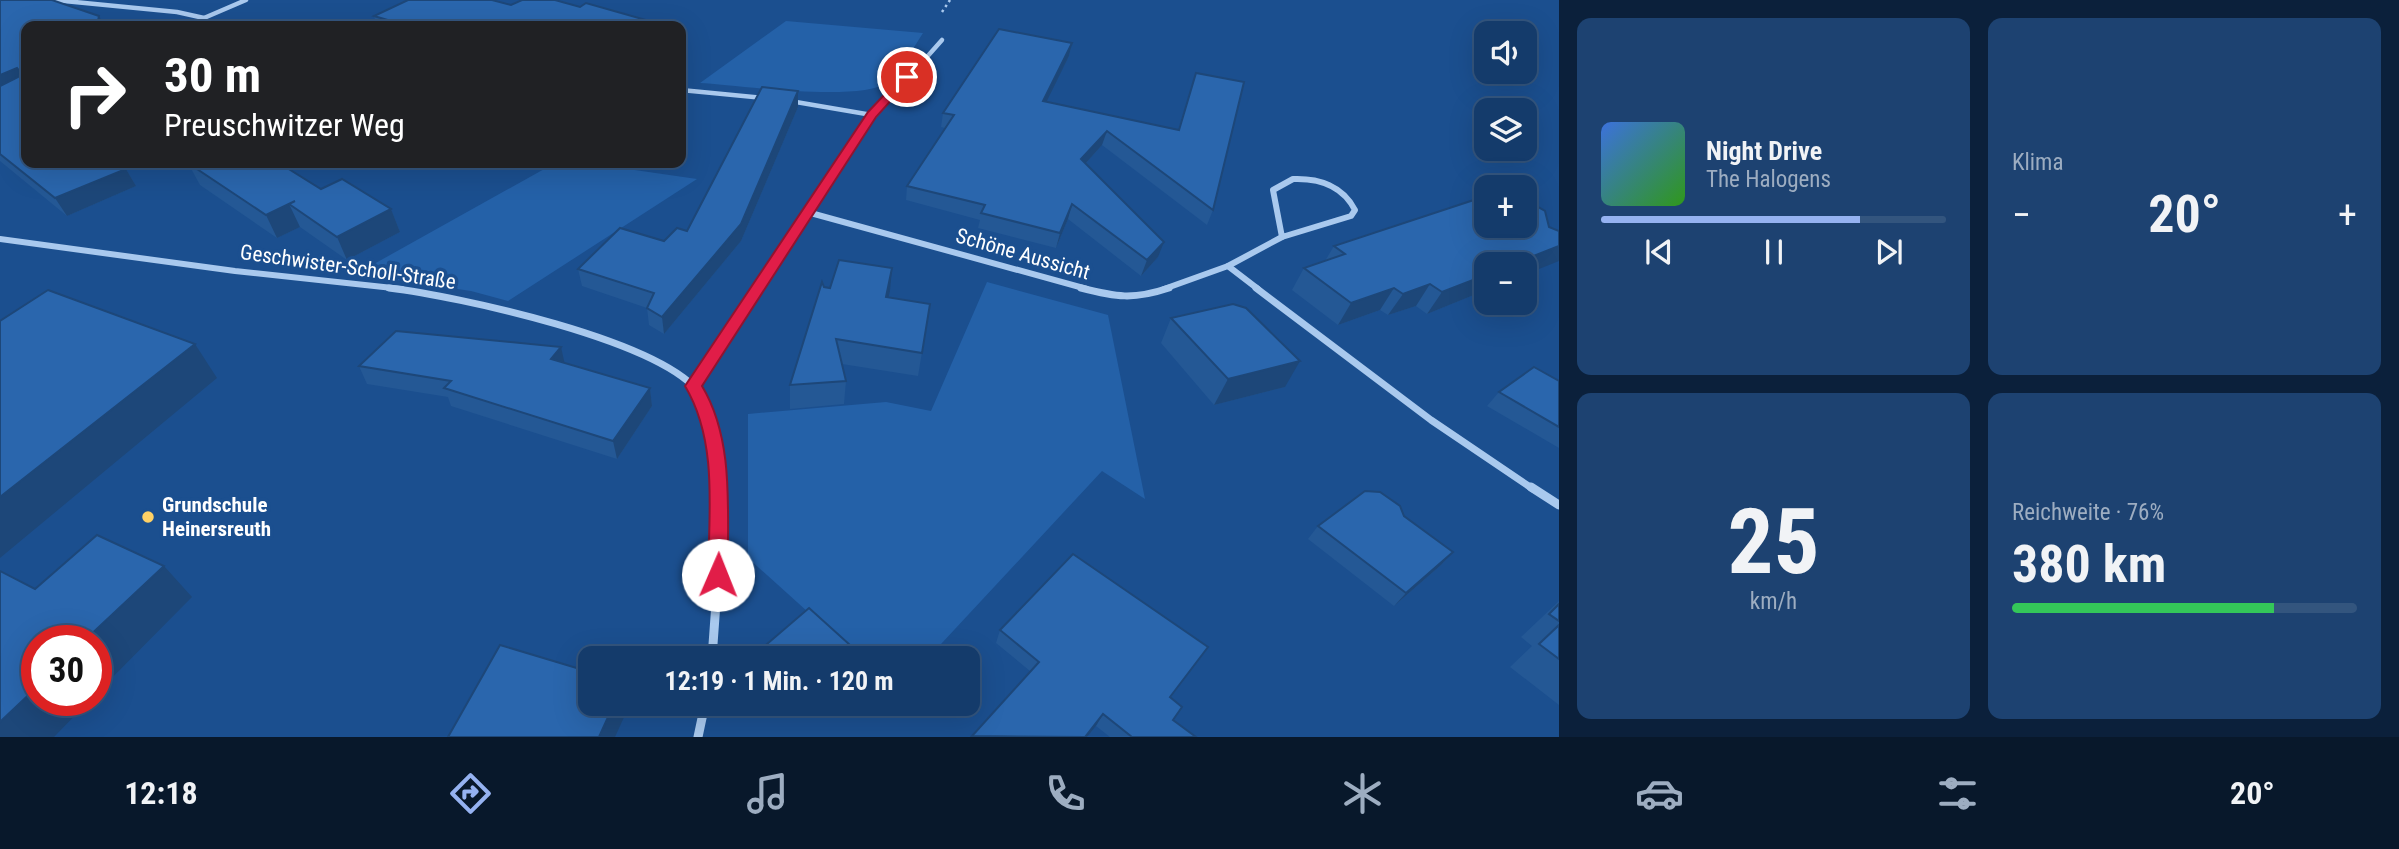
<!DOCTYPE html>
<html lang="de">
<head>
<meta charset="utf-8">
<style>
	body { margin:0; font-family:"Roboto Condensed",sans-serif; background:#1d4271; color:#f1f3f6; height:100vh; display:flex; flex-direction:column; font-size:26px; white-space:nowrap }
	* { box-sizing:border-box; margin:0 }
	p { font-size:23px; color:#9dadc1 }
	.icon { flex:none; width:38px; height:38px; fill:none; stroke:currentColor; stroke-width:2; stroke-linecap:round; stroke-linejoin:round }
	.map { position:relative; flex:1; overflow:hidden }
	.drawer { display:flex; flex-direction:column; gap:18px; padding:18px; background:#0b203b; width:840px }
	.drawer>* { flex:none }
	.top-card { position:absolute; left:21px; top:21px; width:665px; height:147px; border-radius:14px; box-shadow:0 7px 28px #0002,0 0 0 2px #33557e; background:#202124; color:#fff; overflow:hidden }
	.tools { position:absolute; left:1474px; top:21px; display:grid; gap:14px }
	.tools a { display:grid; place-items:center; width:63px; height:63px; border-radius:14px; background:#143b6b; box-shadow:0 7px 28px #0002,0 0 0 2px #33557e; font-size:35px }
	.speed { position:absolute; left:21px; top:625px; display:flex; gap:14px; font-size:35px; font-weight:700; text-align:center }
	.speed>* { display:grid; place-content:center; width:91px; height:91px; border-radius:50%; background:#143b6b; box-shadow:0 7px 28px #0002,0 0 0 2px #33557e; line-height:1 }
	.speed .limit { border:10px solid #d22; background:#fff; color:#111 }
	.pin { position:absolute; display:grid; place-items:center; width:60px; height:60px; color:#fff; margin:-30px; border:4px solid #fff; border-radius:50%; box-shadow:0 2px 7px #0007 }
	.me { position:absolute; width:77px; margin:-38px; rotate:1deg; stroke-linejoin:round; filter:drop-shadow(0 0 5px #0008) }
	.turn { display:flex; align-items:center; gap:24px; height:147px; padding:0 28px; font-size:32px }
	.turn .icon { width:91px; height:91px; stroke-width:2.5 }
	.turn b { display:block; font-size:49px; line-height:60px }
	.big { font-size:52px; font-weight:700; line-height:1.1 }
	.drawer .tile { flex:1; display:flex; flex-direction:column; justify-content:center; gap:10px; min-width:0; padding:0 24px; border-radius:14px; background:#1d4271 }
	.drawer .dial { align-items:center; gap:0 }
	.dial b { font-size:91px; line-height:1 }
	.song { display:flex; align-items:center; gap:21px }
	.cover { width:84px; height:84px; border-radius:10px; background:linear-gradient(135deg,hsl(220 70% 55%),hsl(110 70% 35%)) }
	.played { height:7px; border-radius:4px; background:linear-gradient(90deg,#95b2f1 75%,#33557e 75%) }
	.keys { display:flex; justify-content:space-around; direction:ltr }
	.heat { display:flex; justify-content:space-between; align-items:center; font-size:38px; direction:ltr }
	.charge { height:10px; border-radius:5px; background:linear-gradient(90deg,#34c759 76%,#33557e 0) }
	.drawer .tiles { flex:1; display:grid; gap:18px; grid-template-columns:repeat(2,1fr) }
	.trip { position:absolute; left:578px; top:646px; width:402px; height:70px; border-radius:14px; background:#143b6b; box-shadow:0 7px 28px #0002,0 0 0 2px #33557e; font-weight:700; line-height:70px; text-align:center }
	.tabs { display:flex; height:112px; justify-content:space-around; align-items:center; background:#08182b; color:#9dadc1 }
	.tabs .icon { width:49px; height:49px }
	.tabs .selected { color:#95b2f1 }
	.tabs b { font-size:32px; color:#f1f3f6 }
	main { display:flex; flex:1; min-height:0 }
	.map>svg:first-child { display:block }
	.green { fill:#2461a8 }
	.lines { fill:none; stroke-linecap:round; stroke-linejoin:round }
	.path { stroke:#a9c9ee; stroke-width:2.5; stroke-dasharray:2.5 3.5; stroke-linecap:butt }
	.minor-far3 { stroke:#a9c9ee; stroke-width:4.5 }
	.minor-far2 { stroke:#a9c9ee; stroke-width:6 }
	.minor-far1 { stroke:#a9c9ee; stroke-width:7 }
	.minor { stroke:#a9c9ee; stroke-width:9 }
	.wall { fill:#245895 }
	.shaded-wall { fill:#1d4779 }
	.building { fill:#2a66ad; stroke:#1d4779; stroke-width:2 }
	.route { fill:#e11d48; stroke:#92132f; stroke-width:2 }
	.poi-dot { fill:#ffd166; stroke:#1b4f8f; stroke-width:2.5 }
	.labels { text-anchor:middle; stroke-width:7; stroke-linejoin:round; paint-order:stroke }
	.street-label { font-size:21px; fill:#fff; stroke:#1b4f8f }
	.poi-label { font-size:21px; font-weight:bold; fill:#fff; stroke:#1b4f8f; text-anchor:start }
</style>
</head>
<body>
<main>
<div class="map">
<svg width="1559" height="737" viewBox="0 0 1559 737">
	<rect width="100%" height="100%" fill="#1b4f8f"/>
	<g class="green">
		<path d="M 786,21 L 923,33 C 913,48 902,70 888,82 C 861,103 737,85 700,83 Z"/>
		<polygon points="555,163 586,163 697,179 508,301 471,291 356,274"/>
		<polygon points="987,282 1108,315 1145,499 1102,471 928,658 859,658 748,558 748,414 886,402 931,411"/>
	</g>
	<g class="lines">
		<polyline class="path" points="942,12 950,0"/>
		<g class="minor-far3">
			<polyline points="54,0 177,12 204,18 205,26"/>
			<polyline points="204,18 246,0"/>
			<polyline points="681,90 764,98"/>
			<polyline points="790,101 872,115"/>
			<polyline points="863,129 942,40"/>
		</g>
		<g class="minor-far2">
			<path d="M 1293,179 C 1319,178 1343,186 1355,210 L 1351,216 L 1282,237 L 1273,190 Z"/>
			<polyline points="807,212 1087,289"/>
			<polyline points="0,239 235,271 402,289"/>
			<polyline points="1228,266 1282,237"/>
			<polyline points="756,289 864,127"/>
			<polyline points="1164,289 1228,266 1258,289"/>
		</g>
		<g class="minor-far1">
			<path d="M 389,288 C 456,296 663,340 701,395 C 717,419 718,460 719,489"/>
			<path d="M 1081,288 C 1116,297 1133,300 1169,288"/>
			<polyline points="1256,288 1431,420 1533,489"/>
			<polyline points="693,385 758,288"/>
		</g>
		<g class="minor">
			<polyline points="1531,487 1559,505"/>
			<polyline points="712,658 719,562 719,487"/>
			<polyline points="698,737 705,704"/>
		</g>
	</g>
	<g class="wall">
		<polygon points="0,0 99,16 105,26 26,26 26,163 126,169 136,186 67,216 0,161"/>
		<polygon points="511,5 580,7 667,26 377,26 374,16"/>
		<polygon points="1072,43 1069,56 1046,101 1178,130 1196,73 1213,210 1207,225 1102,145 1086,163 1158,257 1141,276 1068,219 1056,248 978,228 980,220 906,200 907,186 945,128 941,127 943,113"/>
		<polygon points="798,91 798,107 741,241 664,334 649,325 647,308 582,286 578,269 664,241 687,231"/>
		<polygon points="188,163 321,189 391,209 400,232 347,260 300,227 277,238 200,185"/>
		<polygon points="1334,246 1486,264 1486,290 1427,314 1416,306 1388,315 1380,310 1338,325 1292,290 1304,268 1325,261"/>
		<polygon points="892,268 888,297 930,304 918,376 842,364 846,381 844,404 790,409 790,385 824,287 830,288"/>
		<polygon points="1171,318 1285,387 1214,405 1161,343"/>
		<polygon points="565,364 650,388 652,406 617,459 451,406 448,397 367,384 359,366"/>
		<polygon points="1559,381 1559,448 1487,406 1499,392"/>
		<polygon points="1404,516 1453,552 1441,565 1394,606 1308,539 1318,526"/>
		<polygon points="1559,601 1559,705 1510,667 1532,646 1521,637"/>
		<polygon points="1000,630 1208,647 1170,697 1173,720 1196,737 1110,737 1096,726 1087,737 972,737 1030,671 996,643"/>
		<polygon points="767,644 848,657 769,658 767,656"/>
	</g>
	<g class="shaded-wall">
		<polygon points="99,16 105,26 97,26"/>
		<polygon points="1072,43 1069,56 1040,115 1043,101"/>
		<polygon points="17,68 26,83 0,97 0,75"/>
		<polygon points="798,91 798,107 741,241 664,334 662,317"/>
		<polygon points="1107,131 1102,145 1077,173 1081,159"/>
		<polygon points="126,169 136,186 67,216 55,198"/>
		<polygon points="295,201 289,204 300,227 277,238 266,215"/>
		<polygon points="1072,204 1068,219 1056,248 1060,233"/>
		<polygon points="391,209 400,232 347,260 337,237"/>
		<polygon points="1164,242 1158,257 1141,276 1147,260"/>
		<polygon points="1559,246 1559,261 1524,275 1524,264 1513,264"/>
		<polygon points="892,268 890,291 883,320 886,297"/>
		<polygon points="1486,275 1486,290 1427,314 1442,292"/>
		<polygon points="1430,284 1416,306 1388,315 1403,294"/>
		<polygon points="1394,288 1380,310 1338,325 1351,303"/>
		<polygon points="195,344 217,378 0,558 0,497"/>
		<polygon points="561,347 565,365 551,359"/>
		<polygon points="1300,361 1285,387 1214,405 1228,379"/>
		<polygon points="650,388 652,406 617,459 613,441"/>
		<polygon points="1453,552 1441,565 1394,606 1406,593"/>
		<polygon points="164,566 192,597 96,694 96,640 85,640"/>
		<polygon points="850,645 848,658 836,658"/>
		<polygon points="37,687 37,700 90,700 54,737 0,737 0,722"/>
		<polygon points="614,704 630,704 615,737 599,737"/>
		<polygon points="1103,714 1096,726 1087,737 1085,737"/>
	</g>
	<g class="building">
		<polygon points="0,0 52,0 99,16 97,26 26,26 26,163 118,163 126,169 55,198 0,154 0,86 18,77 20,72 17,68 0,75"/>
		<polygon points="408,0 492,0 511,5 522,0 555,0 580,7 586,3 667,26 408,26 374,16"/>
		<polygon points="999,29 1072,43 1043,101 1179,130 1196,73 1244,82 1213,210 1107,131 1081,159 1164,242 1147,260 1072,204 1060,233 981,213 985,205 907,186 954,115 943,113"/>
		<polygon points="762,87 798,91 741,224 662,317 647,308 654,293 578,269 620,228 664,241 677,228 687,231"/>
		<polygon points="188,163 279,163 321,189 342,179 391,209 337,237 289,204 295,201 266,215"/>
		<polygon points="1486,196 1486,226 1524,226 1524,199 1545,211 1549,227 1559,231 1559,246 1513,264 1486,264 1486,275 1442,292 1430,284 1403,294 1394,288 1351,303 1304,268 1345,254 1334,246"/>
		<polygon points="839,260 892,268 886,297 930,304 922,353 836,339 846,381 790,385 822,282 824,287 830,288"/>
		<polygon points="48,290 195,344 0,497 0,321"/>
		<polygon points="1233,304 1246,308 1300,361 1228,379 1171,318"/>
		<polygon points="396,331 561,347 551,359 650,388 613,441 444,388 451,381 359,366"/>
		<polygon points="1534,367 1559,381 1559,427 1499,392"/>
		<polygon points="1365,491 1380,492 1400,506 1404,516 1453,552 1406,593 1318,526"/>
		<polygon points="97,535 164,566 85,640 37,640 37,687 0,722 0,571 35,589"/>
		<polygon points="1073,554 1208,647 1170,697 1182,707 1173,720 1196,737 1132,737 1103,714 1085,737 972,736 1039,662 1000,630"/>
		<polygon points="1559,604 1559,621 1549,614"/>
		<polygon points="809,608 850,645 836,658 782,658 767,644"/>
		<polygon points="1559,625 1559,659 1539,644"/>
		<polygon points="500,645 590,672 590,704 614,704 599,737 448,737"/>
	</g>
	<path class="route" d="M 903,75 L 912,77 L 876,117 L 702,386 C 735,441 727,512 728,575 L 725,581 L 718,583 L 711,581 L 708,575 C 709,512 718,441 685,386 L 868,112 Z"/>
	<circle class="poi-dot" cx="148" cy="517" r="7"/>
	<g class="labels">
		<g class="street-label">
			<text transform="translate(1023 254) rotate(16)" y="7">Schöne Aussicht</text>
			<text transform="translate(348 267) rotate(8)" y="7">Geschwister-Scholl-Straße</text>
		</g>
		<g class="poi-label">
			<text x="162" y="512">Grundschule<tspan x="162" dy="24">Heinersreuth</tspan></text>
		</g>
	</g>
</svg>
<div class="tools">
<a><svg class="icon" aria-label="sound" viewBox="0 0 24 24"><path d="M4 9h4l5-4v14l-5-4H4zM17 9q2 3 0 6"/></svg></a>
<a><svg class="icon" aria-label="layers" viewBox="0 0 24 24"><path d="M12 4l9 5-9 5-9-5zM3 14l9 5 9-5"/></svg></a>
<a>+</a>
<a>−</a>
</div>
<div class="speed"><div class="limit">30</div></div>
<div class="pin" style="left:907px;top:77px;background:#d93025"><svg class="icon" aria-label="arrive" viewBox="0 0 24 24"><path d="M6 21V4h12l-3 4 3 4H6"/></svg></div>
<svg class="me" style="left:718px;top:575px" viewBox="-20 -20 40 40"><circle r="19" fill="#fff"/><path d="M0-13L10 11 0 6-10 11z" fill="#e11d48"/></svg>
<div class="trip">12:19 · 1 Min. · 120 m</div>
<div class="top-card">
<div class="turn"><svg class="icon" aria-label="right" viewBox="0 0 24 24"><path d="M7 20v-9h11M14 6l5 5-5 5"/></svg><div><b>30 m</b>Preuschwitzer Weg</div></div>
</div>
</div>
<section class="drawer">
<div class="tiles">
<div class="tile">
<div class="song"><i class="cover"></i><div><b>Night Drive</b><p>The Halogens</p></div></div>
<div class="played"></div>
<div class="keys"><svg class="icon" aria-label="previous" viewBox="0 0 24 24"><path d="M18 5L8 12l10 7zM5 5v14"/></svg><svg class="icon" aria-label="pause" viewBox="0 0 24 24"><path d="M8 5v14M16 5v14"/></svg><svg class="icon" aria-label="next" viewBox="0 0 24 24"><path d="M6 5l10 7-10 7zM19 5v14"/></svg></div>
</div>
<div class="tile"><p>Klima</p>
<div class="heat"><a>−</a><b class="big">20°</b><a>+</a></div>
</div>
<div class="tile dial"><b>25</b><p>km/h</p></div>
<div class="tile"><p>Reichweite · 76%</p><b class="big">380 km</b><div class="charge"></div></div>
</div>
</section>
</main>
<nav class="tabs">
<b>12:18</b>
<svg class="icon selected" aria-label="directions" viewBox="0 0 24 24"><path d="M12 3l9 9-9 9-9-9zM9 14v-3h6M13 9l2 2-2 2"/></svg>
<svg class="icon" aria-label="music" viewBox="0 0 24 24"><path d="M9 18V5l10-2v13"/><circle cx="6" cy="18" r="3"/><circle cx="16" cy="16" r="3"/></svg>
<svg class="icon" aria-label="phone" viewBox="0 0 24 24"><path d="M5 4h4l2 5-3 2q2 4 5 5l2-3 5 2v4C11 20 4 13 5 4z"/></svg>
<svg class="icon" aria-label="climate" viewBox="0 0 24 24"><path d="M12 3v18M4 7l16 10M4 17L20 7"/></svg>
<svg class="icon" aria-label="car" viewBox="0 0 24 24"><path d="M5 17H2v-5l4-1 3-4h7l3 4 3 1v5h-3M9 17h6M6 11h13"/><circle cx="7" cy="17" r="2"/><circle cx="17" cy="17" r="2"/></svg>
<svg class="icon" aria-label="filters" viewBox="0 0 24 24"><path d="M4 7h16M4 17h16"/><circle cx="9" cy="7" r="2"/><circle cx="15" cy="17" r="2"/></svg>
<b>20°</b>
</nav>
</body>
</html>
